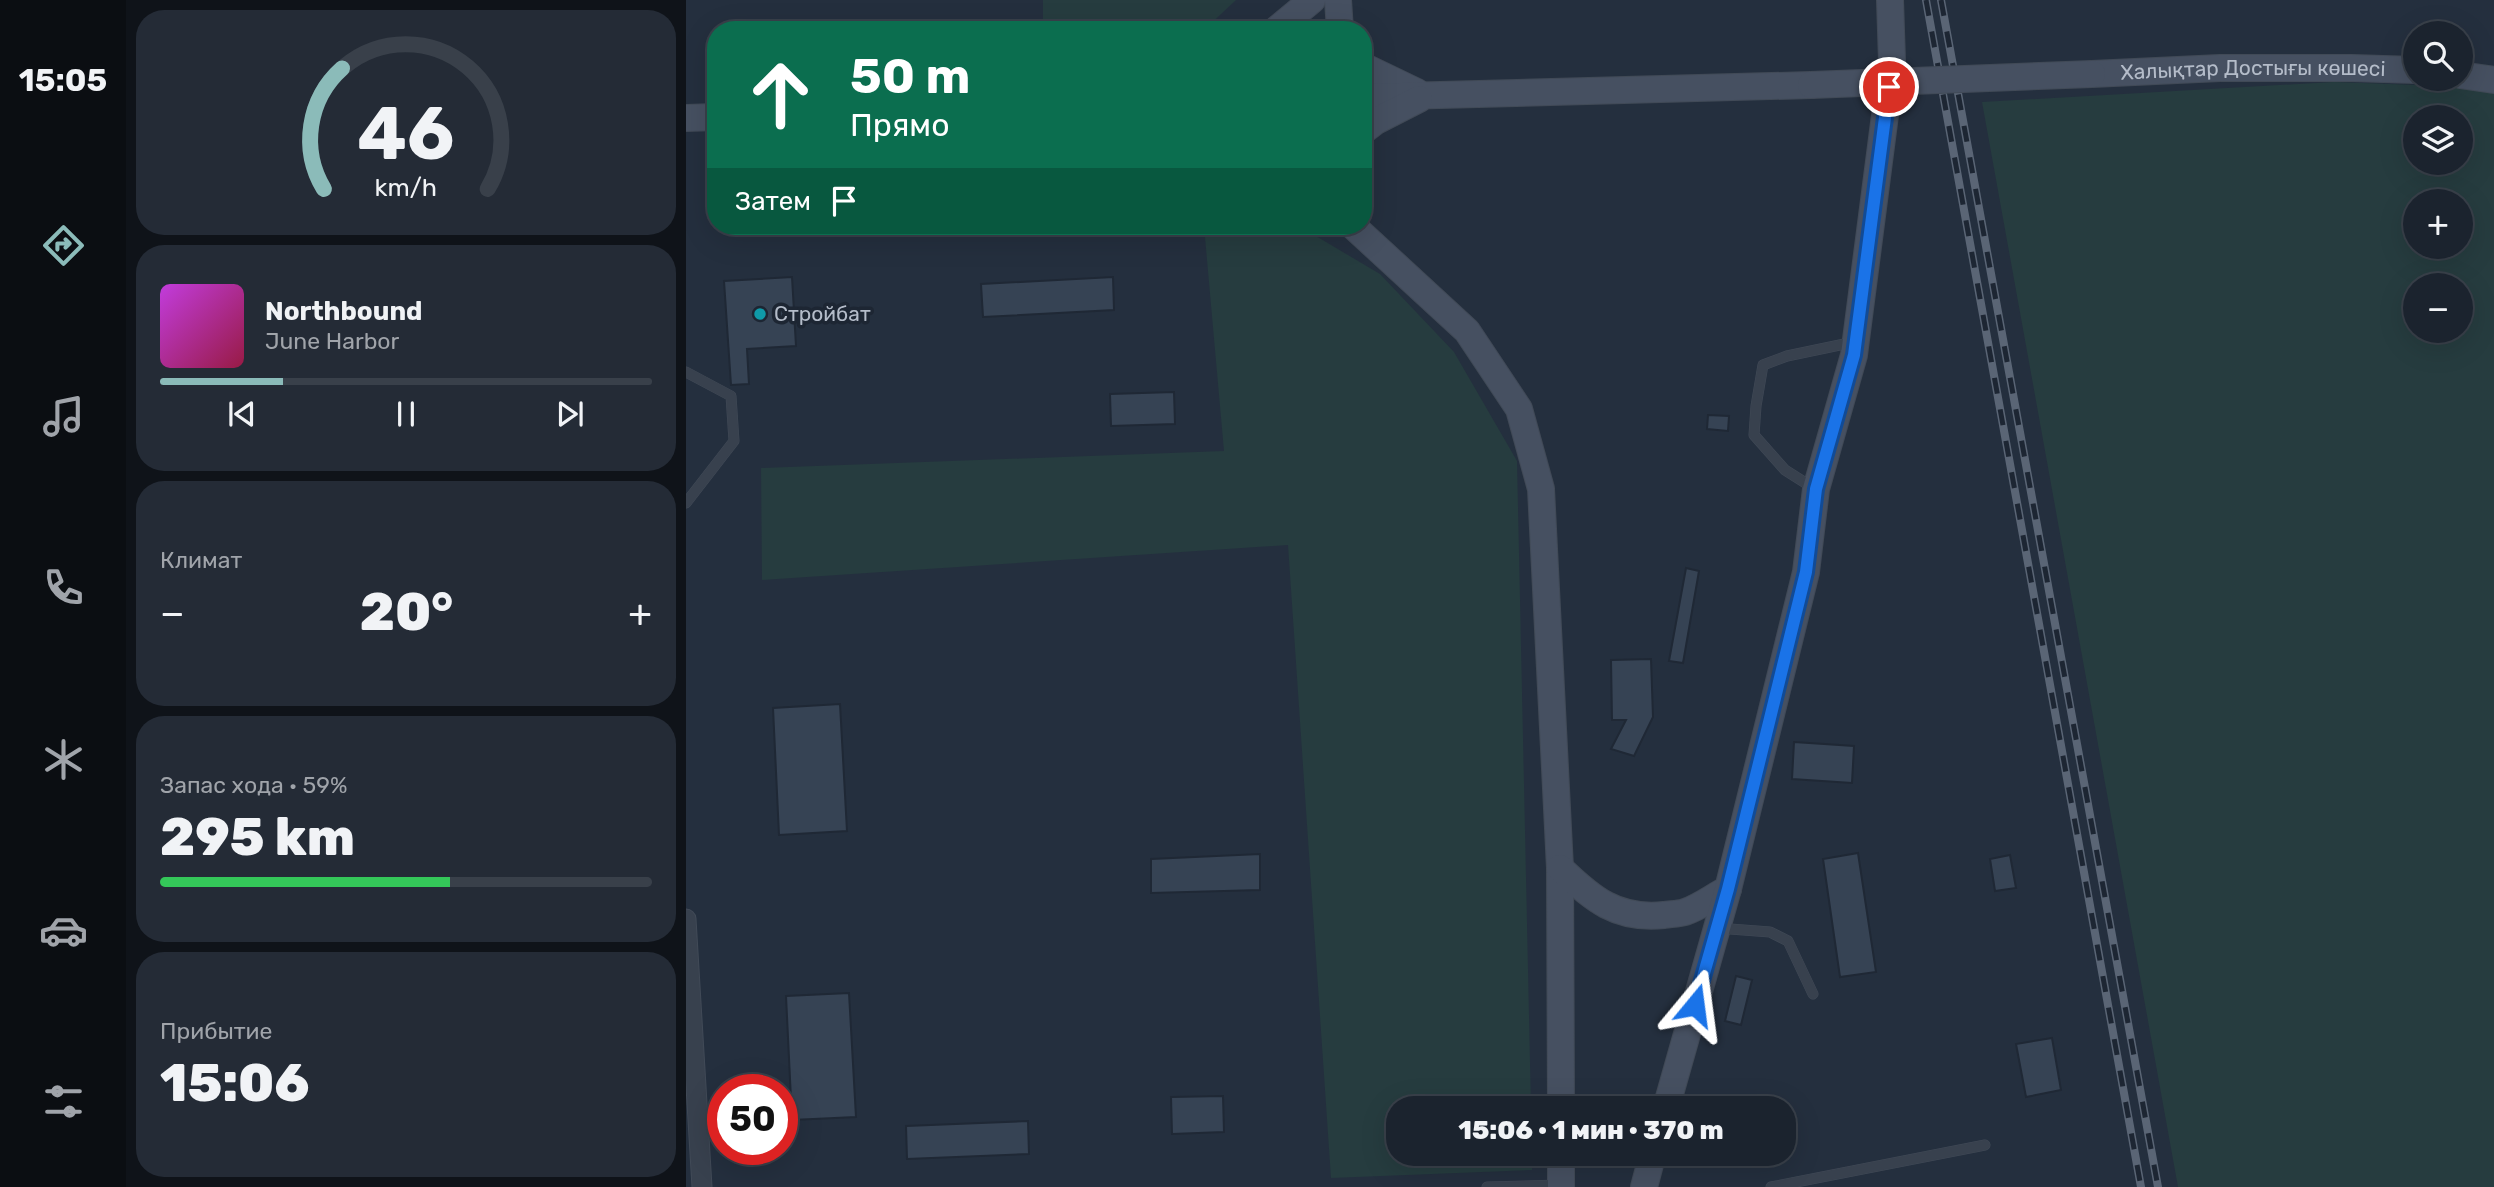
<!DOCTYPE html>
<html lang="ru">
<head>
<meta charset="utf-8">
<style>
	body { margin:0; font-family:Rubik,sans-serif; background:#242b36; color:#f1f3f6; height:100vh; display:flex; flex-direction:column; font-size:26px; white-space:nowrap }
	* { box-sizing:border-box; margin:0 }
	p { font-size:23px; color:#a0a4aa }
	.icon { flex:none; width:38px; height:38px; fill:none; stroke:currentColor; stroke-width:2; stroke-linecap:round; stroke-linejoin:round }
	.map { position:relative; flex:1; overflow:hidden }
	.drawer { display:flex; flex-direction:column; gap:10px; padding:10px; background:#0f1319; width:560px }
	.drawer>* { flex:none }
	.guide { position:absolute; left:21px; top:21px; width:665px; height:214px; border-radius:28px; box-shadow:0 7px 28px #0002,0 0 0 2px #39404a; background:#0b6e4f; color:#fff; overflow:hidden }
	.buttons { position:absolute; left:1717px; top:21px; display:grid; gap:14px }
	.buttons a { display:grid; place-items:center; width:70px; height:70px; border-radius:50%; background:#1b232e; box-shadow:0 7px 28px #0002,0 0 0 2px #39404a; font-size:35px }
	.speed { position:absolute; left:21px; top:1074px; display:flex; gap:14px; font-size:35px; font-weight:700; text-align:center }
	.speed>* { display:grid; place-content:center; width:91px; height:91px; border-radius:50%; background:#1b232e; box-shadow:0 7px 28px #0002,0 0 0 2px #39404a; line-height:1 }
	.speed .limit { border:10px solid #d22; background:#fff; color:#111 }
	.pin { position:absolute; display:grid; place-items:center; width:60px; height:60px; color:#fff; margin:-30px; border:4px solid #fff; border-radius:50%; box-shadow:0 2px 7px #0007 }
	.me { position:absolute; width:77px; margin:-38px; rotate:16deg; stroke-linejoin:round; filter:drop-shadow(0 0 5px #0008) }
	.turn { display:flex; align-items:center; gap:24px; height:147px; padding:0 28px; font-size:32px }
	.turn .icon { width:91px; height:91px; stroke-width:2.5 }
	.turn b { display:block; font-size:49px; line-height:60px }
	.then { display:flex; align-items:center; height:66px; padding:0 28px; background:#0003; gap:14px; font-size:26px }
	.big { font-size:52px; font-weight:800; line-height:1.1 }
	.drawer .card { flex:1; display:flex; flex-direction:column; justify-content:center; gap:10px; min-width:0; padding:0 24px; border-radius:28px; background:#242b36 }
	.drawer .dial { align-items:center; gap:0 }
	.dial svg { height:182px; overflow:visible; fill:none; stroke:#39404a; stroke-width:7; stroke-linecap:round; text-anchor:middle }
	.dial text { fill:#f1f3f6; stroke:none }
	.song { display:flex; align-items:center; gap:21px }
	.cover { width:84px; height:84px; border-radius:10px; background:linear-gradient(135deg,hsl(290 70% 55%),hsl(340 70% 35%)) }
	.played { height:7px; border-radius:4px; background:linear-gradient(90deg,#8bbbb9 25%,#39404a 25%) }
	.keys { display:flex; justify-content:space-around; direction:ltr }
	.heat { display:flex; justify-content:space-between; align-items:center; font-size:38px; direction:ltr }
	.charge { height:10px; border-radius:5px; background:linear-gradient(90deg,#34c759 59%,#39404a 0) }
	.trip { position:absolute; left:700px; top:1096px; width:410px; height:70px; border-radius:28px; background:#1b232e; box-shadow:0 7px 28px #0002,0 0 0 2px #39404a; font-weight:800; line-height:70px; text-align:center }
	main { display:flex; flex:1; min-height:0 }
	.menu { display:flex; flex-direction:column; width:126px; justify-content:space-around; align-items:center; background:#0b0e12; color:#a0a4aa }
	.menu .icon { width:49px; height:49px }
	.menu .active { color:#8bbbb9 }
	.menu b { font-size:32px; color:#f1f3f6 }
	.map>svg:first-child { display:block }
	.green { fill:#263c3f; fill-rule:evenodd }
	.building { fill:#364354; stroke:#1f2835; stroke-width:2 }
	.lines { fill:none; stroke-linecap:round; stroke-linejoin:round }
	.service-casing { stroke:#414a57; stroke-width:11 }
	.minor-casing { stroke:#414a57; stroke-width:21 }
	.secondary-casing { stroke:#414a57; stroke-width:28 }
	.service { stroke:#38414e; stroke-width:10 }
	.minor { stroke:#38414e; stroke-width:19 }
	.secondary { stroke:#465061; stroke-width:26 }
	.rail-casing { stroke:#5a6575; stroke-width:8 }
	.rail { stroke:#1d2633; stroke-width:5; stroke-dasharray:16; stroke-linecap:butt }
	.secondary-bridge-casing { stroke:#414a57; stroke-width:28; stroke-linecap:butt }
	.secondary-bridge { stroke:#465061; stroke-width:26 }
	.route-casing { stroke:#114b97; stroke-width:18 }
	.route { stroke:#1a73e8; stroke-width:12 }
	.culture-dot { fill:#0f9aa8; stroke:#1d2633; stroke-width:2.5 }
	.labels { text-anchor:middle; stroke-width:7; stroke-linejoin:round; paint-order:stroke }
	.street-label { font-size:21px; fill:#b4bcc9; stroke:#1d2633 }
	.poi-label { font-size:21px; fill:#b4bcc9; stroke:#1d2633; text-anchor:start }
</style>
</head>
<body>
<main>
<nav class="menu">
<b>15:05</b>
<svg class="icon active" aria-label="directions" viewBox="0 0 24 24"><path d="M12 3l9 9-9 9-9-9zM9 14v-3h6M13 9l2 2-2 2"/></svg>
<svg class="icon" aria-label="music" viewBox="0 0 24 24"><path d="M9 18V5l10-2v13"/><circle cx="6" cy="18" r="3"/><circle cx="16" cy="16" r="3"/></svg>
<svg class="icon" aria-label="phone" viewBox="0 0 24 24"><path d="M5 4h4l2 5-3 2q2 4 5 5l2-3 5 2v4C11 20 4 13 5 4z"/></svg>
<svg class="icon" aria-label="climate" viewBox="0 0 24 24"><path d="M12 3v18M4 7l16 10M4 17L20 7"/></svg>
<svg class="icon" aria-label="car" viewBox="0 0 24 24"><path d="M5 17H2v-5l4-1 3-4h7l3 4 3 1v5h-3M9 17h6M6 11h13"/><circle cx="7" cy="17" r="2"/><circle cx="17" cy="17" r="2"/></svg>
<svg class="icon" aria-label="filters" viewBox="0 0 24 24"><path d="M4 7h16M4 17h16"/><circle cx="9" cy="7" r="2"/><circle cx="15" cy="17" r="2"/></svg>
</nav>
<section class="drawer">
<div class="card dial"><svg viewBox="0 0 100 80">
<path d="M14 69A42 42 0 1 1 86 69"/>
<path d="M14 69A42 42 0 0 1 22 16" stroke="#8bbbb9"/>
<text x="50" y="56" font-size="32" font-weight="700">46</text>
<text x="50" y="72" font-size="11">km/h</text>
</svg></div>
<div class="card">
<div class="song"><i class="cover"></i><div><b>Northbound</b><p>June Harbor</p></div></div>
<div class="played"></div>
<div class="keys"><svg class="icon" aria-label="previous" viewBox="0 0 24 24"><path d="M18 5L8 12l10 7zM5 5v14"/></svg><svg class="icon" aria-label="pause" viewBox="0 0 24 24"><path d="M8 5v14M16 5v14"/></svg><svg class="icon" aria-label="next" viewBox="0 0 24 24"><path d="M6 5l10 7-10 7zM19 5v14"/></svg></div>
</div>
<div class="card"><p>Климат</p>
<div class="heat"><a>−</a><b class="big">20°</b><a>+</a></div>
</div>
<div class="card"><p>Запас хода · 59%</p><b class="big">295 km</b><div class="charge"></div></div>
<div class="card"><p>Прибытие</p><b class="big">15:06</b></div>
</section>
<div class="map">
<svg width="1808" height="1187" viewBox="0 0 1808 1187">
	<rect width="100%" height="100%" fill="#242f3e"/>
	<g class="green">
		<polygon points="357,0 550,0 518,30 357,30"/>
		<path d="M 1648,82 L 1759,86 L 1808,93 L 1808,1187 L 1492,1187 L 1296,102 ZM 1729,117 L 1774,117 L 1774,163 L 1729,163 ZM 1729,201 L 1774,201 L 1774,247 L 1729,247 ZM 1729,285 L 1774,285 L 1774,331 L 1729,331 Z"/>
		<polygon points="518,226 613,226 694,274 768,352 831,461 845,1108 712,1108 712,1153 846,1153 846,1170 645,1178 602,545 76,580 75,468 538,451"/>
	</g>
	<g class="building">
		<polygon points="106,277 110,346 61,349 63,384 45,385 38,281"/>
		<polygon points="427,277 428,310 297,317 295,284"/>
		<polygon points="488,392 489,424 425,426 424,394"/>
		<polygon points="1022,415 1043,416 1042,431 1021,429"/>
		<polygon points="1000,568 1013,571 997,663 983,661"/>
		<polygon points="965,659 967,717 948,756 925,749 940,720 926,720 925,660"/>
		<polygon points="154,704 161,831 93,835 87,708"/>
		<polygon points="1108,742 1168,746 1166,783 1106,779"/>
		<polygon points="1172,853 1190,972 1154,977 1137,859"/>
		<polygon points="574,854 574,890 465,893 465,859"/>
		<polygon points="1324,855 1330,888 1309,891 1304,859"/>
		<polygon points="1050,976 1066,980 1055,1025 1039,1021"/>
		<polygon points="163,993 170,1117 106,1120 100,996"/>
		<polygon points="1366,1038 1375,1090 1340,1097 1330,1044"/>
		<polygon points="537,1096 538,1132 486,1134 485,1097"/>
		<polygon points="342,1121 343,1154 221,1159 220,1126"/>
	</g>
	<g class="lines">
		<defs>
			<g id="service">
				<polyline points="0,372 45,396 48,441 0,503"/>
				<polyline points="1129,489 1099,470 1068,435 1070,406 1077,365 1101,356 1168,342"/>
				<polyline points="1031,928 1084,932 1102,941 1127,994"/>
				<polyline points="801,1187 874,1185"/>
				<polyline points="1085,1187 1299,1145"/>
			</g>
			<polyline id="minor" points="0,919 16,1187"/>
			<g id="secondary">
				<polyline points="652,0 654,30"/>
				<polyline points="590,30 626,0"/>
				<polyline points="677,66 731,92"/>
				<path id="s1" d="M 1406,74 L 1534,68 L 1666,68 L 1729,70"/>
				<polyline points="1774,75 1808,80"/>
				<polyline points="677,97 1125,85"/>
				<polyline points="0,118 30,117"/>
				<polyline points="677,131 690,121 733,99"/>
				<polyline points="667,226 781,331 833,409 855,489 874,868 875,1108"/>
				<path d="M 874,868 C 906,899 931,920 978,915 C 984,914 993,914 999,912 C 1014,907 1028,896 1042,889"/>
				<polyline points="980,1108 1042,889 1120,572 1130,489 1168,355 1206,61 1204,0"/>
				<polyline points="875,1153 875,1187"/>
				<polyline points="958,1187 967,1153"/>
			</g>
		</defs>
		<use href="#service" class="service-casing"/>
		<use href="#minor" class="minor-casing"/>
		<use href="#secondary" class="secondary-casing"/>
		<use href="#service" class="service"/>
		<use href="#minor" class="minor"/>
		<use href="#secondary" class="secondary"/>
		<defs>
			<g id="rail">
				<polyline points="1240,0 1455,1187"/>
				<polyline points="1255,0 1472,1187"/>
			</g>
		</defs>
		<use href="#rail" class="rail-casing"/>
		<use href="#rail" class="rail"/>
		<defs>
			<polyline id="secondary-bridge" points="1125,85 1406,74"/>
		</defs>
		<use href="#secondary-bridge" class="secondary-bridge-casing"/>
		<use href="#secondary-bridge" class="secondary-bridge"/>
	</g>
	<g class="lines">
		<defs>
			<polyline id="route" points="1009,1005 1042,889 1120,572 1130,489 1168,355 1203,87"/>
		</defs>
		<use href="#route" class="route-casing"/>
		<use href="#route" class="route"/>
	</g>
	<circle class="culture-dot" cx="74" cy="314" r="7"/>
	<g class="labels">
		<g class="street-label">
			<text dy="7" stroke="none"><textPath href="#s1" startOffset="161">Халықтар Достығы көшесі</textPath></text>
		</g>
		<g class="poi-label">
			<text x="88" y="321">Стройбат</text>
		</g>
	</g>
</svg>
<div class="buttons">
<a><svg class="icon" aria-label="search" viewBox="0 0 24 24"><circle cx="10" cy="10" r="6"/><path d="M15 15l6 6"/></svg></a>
<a><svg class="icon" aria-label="layers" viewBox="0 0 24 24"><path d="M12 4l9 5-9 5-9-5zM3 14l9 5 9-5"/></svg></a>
<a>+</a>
<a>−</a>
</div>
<div class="speed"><div class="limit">50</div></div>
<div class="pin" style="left:1203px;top:87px;background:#d93025"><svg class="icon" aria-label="arrive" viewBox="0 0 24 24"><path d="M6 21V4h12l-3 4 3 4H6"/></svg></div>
<svg class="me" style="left:1009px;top:1005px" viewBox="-20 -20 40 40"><path d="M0-17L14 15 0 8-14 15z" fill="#1a73e8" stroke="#fff" stroke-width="4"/></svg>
<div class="trip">15:06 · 1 мин · 370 m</div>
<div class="guide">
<div class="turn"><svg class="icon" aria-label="ahead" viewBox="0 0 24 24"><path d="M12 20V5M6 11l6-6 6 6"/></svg><div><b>50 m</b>Прямо</div></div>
<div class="then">Затем<svg class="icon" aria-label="arrive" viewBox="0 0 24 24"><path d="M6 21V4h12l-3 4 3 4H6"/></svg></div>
</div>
</div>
</main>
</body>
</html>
